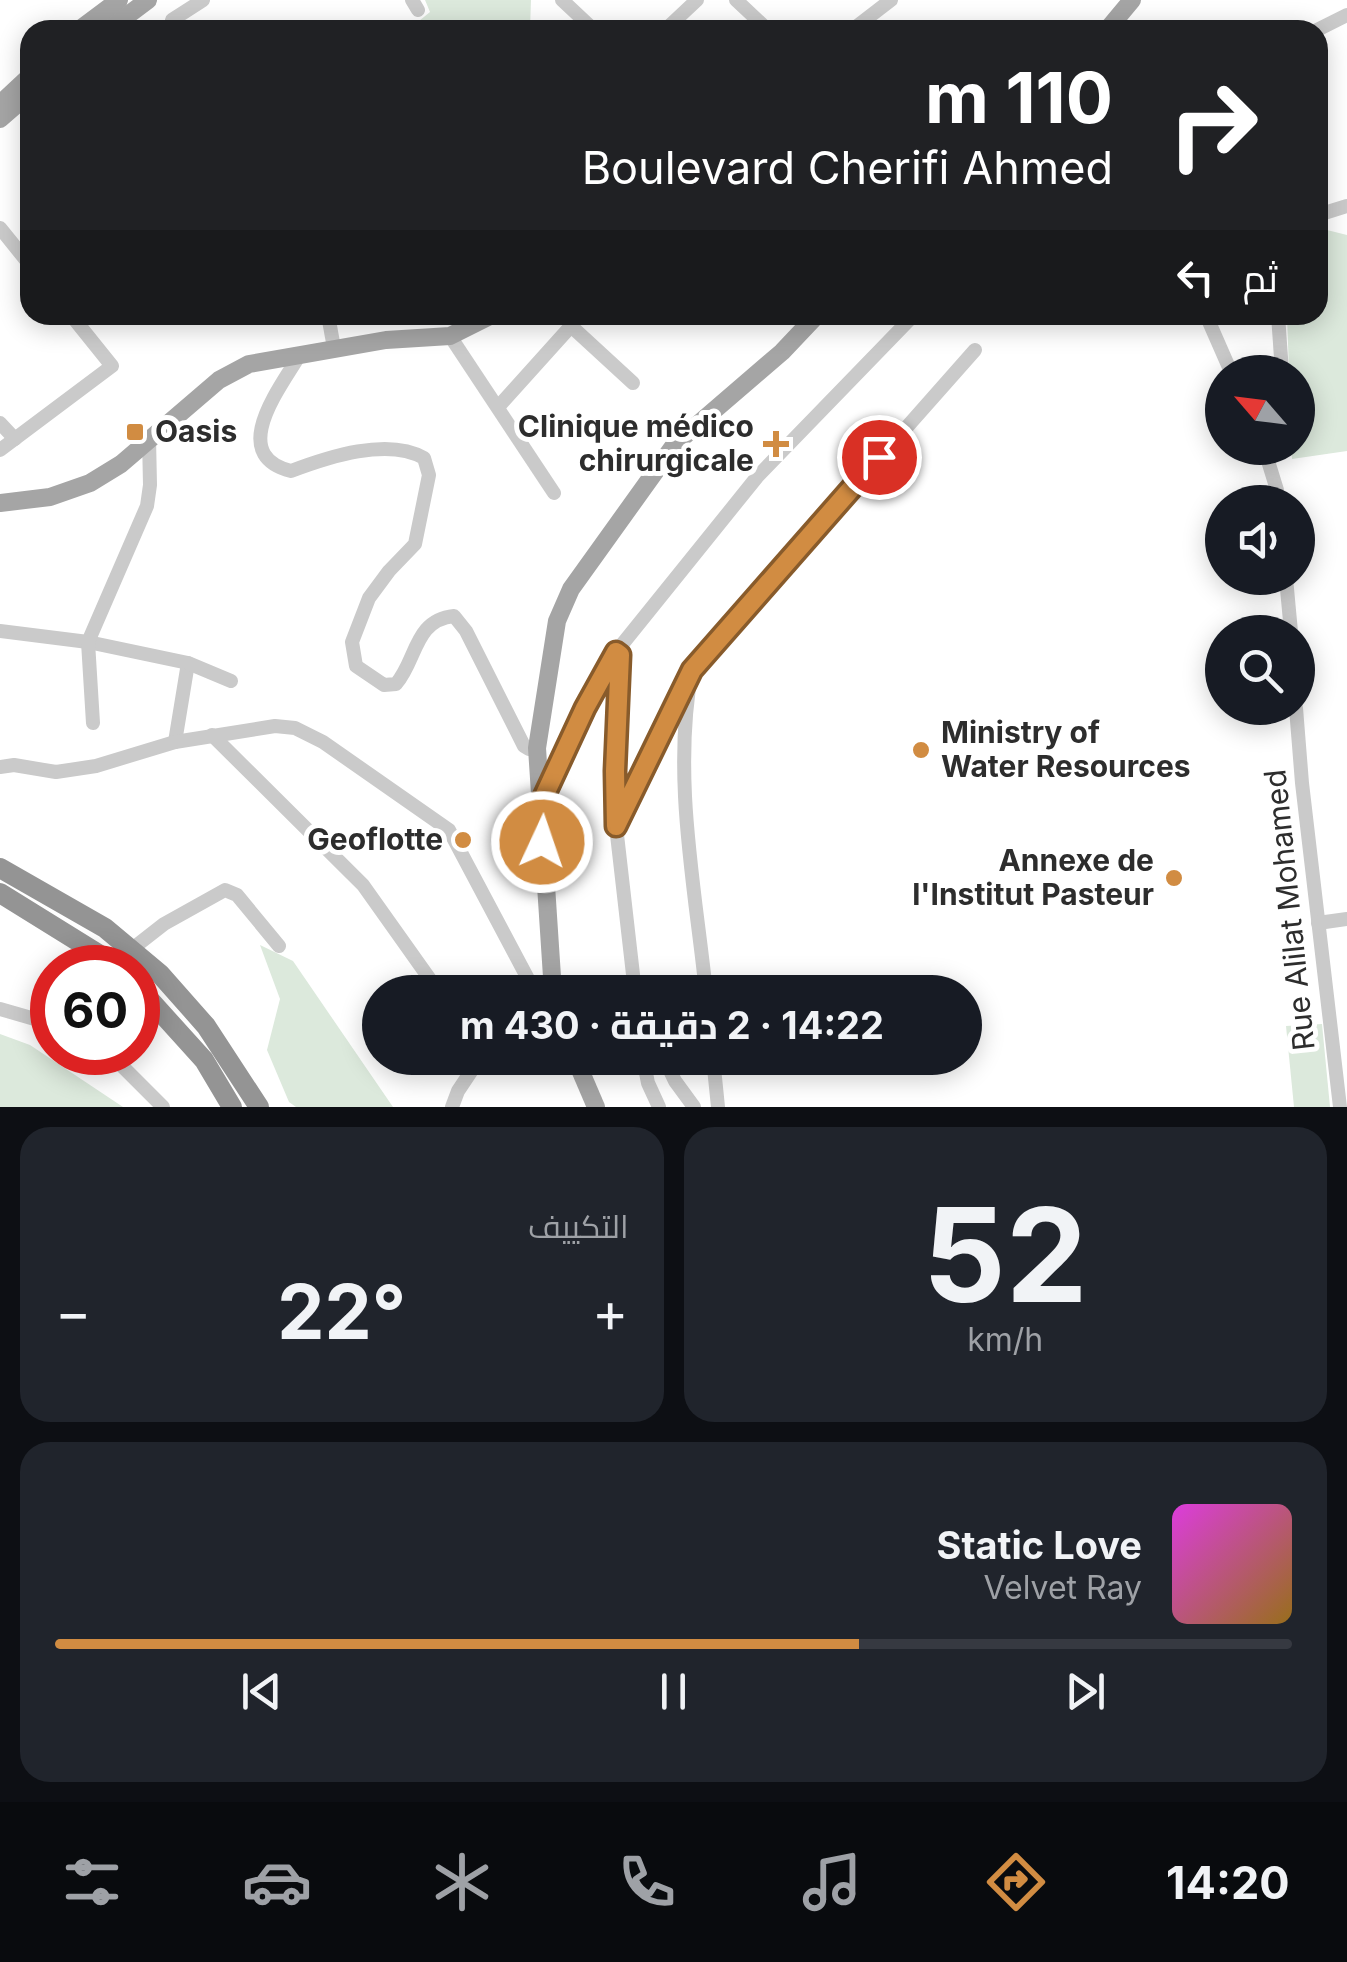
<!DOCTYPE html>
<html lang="ar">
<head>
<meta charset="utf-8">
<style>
	body { margin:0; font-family:Inter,Cairo,sans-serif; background:#20242c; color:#f1f3f6; direction:rtl; height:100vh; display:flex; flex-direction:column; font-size:38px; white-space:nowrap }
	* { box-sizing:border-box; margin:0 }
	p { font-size:32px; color:#9ea1a6 }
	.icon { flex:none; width:55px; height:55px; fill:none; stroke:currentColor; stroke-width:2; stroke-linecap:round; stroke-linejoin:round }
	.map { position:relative; height:1107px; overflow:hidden; direction:ltr }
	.side { display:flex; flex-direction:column; gap:20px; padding:20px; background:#0d0f14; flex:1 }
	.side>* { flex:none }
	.guide { position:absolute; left:20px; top:20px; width:1308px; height:305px; border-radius:30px; box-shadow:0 5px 25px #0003; direction:rtl; background:#202124; color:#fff; overflow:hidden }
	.needle { width:65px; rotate:298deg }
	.fabs { position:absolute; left:1205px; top:355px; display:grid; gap:20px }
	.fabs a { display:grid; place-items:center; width:110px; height:110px; border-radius:50%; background:#171b24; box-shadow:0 5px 25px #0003; font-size:50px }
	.speed { position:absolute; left:30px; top:945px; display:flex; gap:20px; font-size:50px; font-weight:700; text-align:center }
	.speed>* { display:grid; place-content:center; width:130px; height:130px; border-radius:50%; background:#171b24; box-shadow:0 5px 25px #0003; line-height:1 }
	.speed .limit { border:15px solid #d22; background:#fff; color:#111 }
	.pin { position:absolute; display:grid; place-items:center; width:85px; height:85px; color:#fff; margin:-42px; border:5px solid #fff; border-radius:50%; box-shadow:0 2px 10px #0007 }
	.me { position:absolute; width:110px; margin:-55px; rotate:3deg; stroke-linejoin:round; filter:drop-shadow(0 0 8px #0008) }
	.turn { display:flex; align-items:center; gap:35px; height:210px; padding:0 50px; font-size:45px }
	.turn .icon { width:130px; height:130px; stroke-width:2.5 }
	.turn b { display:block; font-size:70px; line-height:85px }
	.then { display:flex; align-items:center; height:95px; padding:0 50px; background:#0003; gap:20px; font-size:38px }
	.big { font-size:75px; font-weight:700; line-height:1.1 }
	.side .card { flex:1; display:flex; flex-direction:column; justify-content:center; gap:15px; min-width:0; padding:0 35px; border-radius:30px; background:#20242c }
	.side .dial { align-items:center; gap:0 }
	.dial b { font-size:130px; line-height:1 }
	.song { display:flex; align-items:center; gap:30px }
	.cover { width:120px; height:120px; border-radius:15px; background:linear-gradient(135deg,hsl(300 70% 55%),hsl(40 70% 35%)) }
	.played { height:10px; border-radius:5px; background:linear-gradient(90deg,#d18c42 65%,#363941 65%) }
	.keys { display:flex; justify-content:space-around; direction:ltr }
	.heat { display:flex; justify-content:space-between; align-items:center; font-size:55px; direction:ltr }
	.side .tiles { flex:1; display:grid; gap:20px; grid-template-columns:1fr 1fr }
	.card:last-child { grid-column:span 2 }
	.trip { position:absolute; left:362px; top:975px; width:620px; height:100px; border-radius:50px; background:#171b24; box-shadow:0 5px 25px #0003; font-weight:700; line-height:100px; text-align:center; direction:rtl }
	.tab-bar { display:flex; height:160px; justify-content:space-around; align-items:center; background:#090b0e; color:#9ea1a6 }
	.tab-bar .icon { width:70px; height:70px }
	.tab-bar .on { color:#d18c42 }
	.tab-bar b { font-size:45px; color:#f1f3f6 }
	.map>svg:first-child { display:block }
	.green { fill:#dce9dc }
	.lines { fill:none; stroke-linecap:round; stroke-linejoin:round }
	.minor { stroke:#cacaca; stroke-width:14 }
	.major { stroke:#a5a5a5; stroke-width:18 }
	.highway { stroke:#949494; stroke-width:20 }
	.route-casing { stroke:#885b2b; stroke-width:25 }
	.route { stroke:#d18c42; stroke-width:18 }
	.poi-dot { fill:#d18c42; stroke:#fff; stroke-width:4 }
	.labels { text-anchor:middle; stroke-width:10; stroke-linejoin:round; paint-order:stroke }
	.poi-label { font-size:30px; font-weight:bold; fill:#2d2d2d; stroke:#fff; text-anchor:end }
	.street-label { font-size:30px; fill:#2d2d2d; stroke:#fff }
</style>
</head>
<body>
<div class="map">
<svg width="1347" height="1107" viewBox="0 0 1347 1107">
	<rect width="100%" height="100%" fill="#fff"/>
	<g class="green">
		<polygon points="425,0 531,0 530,29 408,30 430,12"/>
		<polygon points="1327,230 1347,235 1347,451 1292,459 1291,448 1298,448 1298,372 1289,372 1287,315 1318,315 1318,231"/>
		<polygon points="260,945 293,961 393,1107 296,1107 289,1102 267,1050 280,999"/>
		<polygon points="1322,1024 1330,1107 1294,1107 1286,1026"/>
		<polygon points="0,1034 30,1045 123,1107 0,1107"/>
	</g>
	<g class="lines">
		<g class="minor">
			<polyline points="412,0 418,10"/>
			<polyline points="562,0 594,30"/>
			<polyline points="736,0 768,30"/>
			<polyline points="171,30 172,20 203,0"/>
			<polyline points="665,30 697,0"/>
			<polyline points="852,30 891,0"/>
			<polyline points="1317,30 1347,15"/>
			<polyline points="1318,215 1347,206"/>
			<polyline points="0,228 30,265"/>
			<polyline points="328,315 334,348"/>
			<polyline points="1206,315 1231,372"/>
			<polyline points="1278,315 1282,372"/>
			<polyline points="571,326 633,383"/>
			<polyline points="450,336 554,493"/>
			<path d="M 299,356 C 280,388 227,455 291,471 C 328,457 388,437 424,458 L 429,475 L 415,544 L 389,571 L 369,598 L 352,642 L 356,666 L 384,685 L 396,684 C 417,660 414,620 454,616 L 466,631 L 524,746 L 529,749 L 537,748"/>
			<polyline points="499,406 571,326 577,315"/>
			<polyline points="0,423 15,439"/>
			<polyline points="1264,448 1277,490 1278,502"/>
			<polyline points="0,450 112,366 71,315"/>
			<polyline points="1286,578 1291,632"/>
			<polyline points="0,631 88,642 188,663 175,742"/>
			<polyline points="188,663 231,681"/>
			<polyline points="1296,708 1302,783 1340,1107"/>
			<polyline points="93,723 88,642 147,506 150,485 149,438"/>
			<polyline points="212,735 363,885 439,992"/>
			<polyline points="0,767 14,765 56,772 96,766 175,742 275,726 295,728 323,742 449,830 535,992"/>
			<polyline points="542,800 585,708 616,652"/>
			<polyline points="618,822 686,684"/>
			<polyline points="1318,923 1347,919"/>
			<polyline points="132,949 164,924 225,890 237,895 279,946"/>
			<polyline points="635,992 616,826 615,771 621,655 616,652 757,477 914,315"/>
			<path d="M 706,992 C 695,887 672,775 692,670 L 975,350"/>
			<polyline points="0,1009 52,1024"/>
			<polyline points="108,1052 163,1107"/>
			<polyline points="643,1058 648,1083 659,1107"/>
			<polyline points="664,1058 675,1081 694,1107"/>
			<polyline points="713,1058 718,1107"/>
			<polyline points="452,1107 458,1091 480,1058"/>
		</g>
		<g class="major">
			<polyline points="79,30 119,0"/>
			<polyline points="108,30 148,0"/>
			<polyline points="1107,30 1132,0"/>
			<polyline points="0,104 30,76"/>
			<polyline points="0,119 30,93"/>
			<polyline points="0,503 50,497 90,483 121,464 219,380 249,364 386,340 450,336 492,315"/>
			<polyline points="553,992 537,748 557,621 571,589 675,444 782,352 817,315"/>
			<polyline points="575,1058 596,1107"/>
		</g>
		<g class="highway">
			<polyline points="0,868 105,928 160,974 206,1026 259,1107"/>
			<polyline points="0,893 100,955 115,968"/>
			<polyline points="138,987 204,1060 232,1107"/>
		</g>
	</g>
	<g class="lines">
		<defs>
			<polyline id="route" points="542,842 540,805 585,708 616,652 620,655 615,771 616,826 692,670 879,457"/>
		</defs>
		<use href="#route" class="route-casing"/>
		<use href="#route" class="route"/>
	</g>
	<g class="poi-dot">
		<rect x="125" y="422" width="20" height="20" rx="5"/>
		<path d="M771 429h10v10h10v10h-10v10h-10v-10h-10v-10h10z"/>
		<circle cx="921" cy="750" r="10"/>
		<circle cx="463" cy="840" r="10"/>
		<circle cx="1174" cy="878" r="10"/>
	</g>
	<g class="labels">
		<g class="poi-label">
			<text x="754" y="437">Clinique médico<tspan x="754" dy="34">chirurgicale</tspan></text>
			<text x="155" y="442" text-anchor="start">Oasis</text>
			<text x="941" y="743" text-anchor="start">Ministry of<tspan x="941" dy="34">Water Resources</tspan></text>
			<text x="443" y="850">Geoflotte</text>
			<text x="1154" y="871">Annexe de<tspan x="1154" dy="34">l'Institut Pasteur</tspan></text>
		</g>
		<g class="street-label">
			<text transform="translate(1290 910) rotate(-96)" y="10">Rue Alilat Mohamed</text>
		</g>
	</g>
</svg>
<div class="fabs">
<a><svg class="needle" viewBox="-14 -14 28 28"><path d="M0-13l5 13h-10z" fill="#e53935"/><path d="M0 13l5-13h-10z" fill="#9ea1a6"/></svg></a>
<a><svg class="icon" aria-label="sound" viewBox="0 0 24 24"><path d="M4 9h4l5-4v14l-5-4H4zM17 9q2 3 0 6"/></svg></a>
<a><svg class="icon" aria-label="search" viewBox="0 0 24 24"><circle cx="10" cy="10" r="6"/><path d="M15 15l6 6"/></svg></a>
</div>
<div class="speed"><div class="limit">60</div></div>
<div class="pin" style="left:879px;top:457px;background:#d93025"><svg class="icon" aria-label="arrive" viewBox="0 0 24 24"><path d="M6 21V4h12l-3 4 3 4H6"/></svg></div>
<svg class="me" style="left:542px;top:842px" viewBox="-20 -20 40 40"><circle r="17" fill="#d18c42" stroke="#fff" stroke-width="3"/><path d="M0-11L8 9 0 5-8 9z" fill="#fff"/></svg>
<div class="trip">14:22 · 2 دقيقة · 430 m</div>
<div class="guide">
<div class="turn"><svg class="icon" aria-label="right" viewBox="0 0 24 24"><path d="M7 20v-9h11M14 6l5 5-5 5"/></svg><div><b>110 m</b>Boulevard Cherifi Ahmed</div></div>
<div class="then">ثم<svg class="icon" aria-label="left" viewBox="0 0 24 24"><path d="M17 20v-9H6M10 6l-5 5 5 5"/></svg></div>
</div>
</div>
<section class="side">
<div class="tiles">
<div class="card dial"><b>52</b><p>km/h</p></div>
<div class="card"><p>التكييف</p>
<div class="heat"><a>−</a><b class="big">22°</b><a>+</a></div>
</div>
<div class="card">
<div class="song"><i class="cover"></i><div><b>Static Love</b><p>Velvet Ray</p></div></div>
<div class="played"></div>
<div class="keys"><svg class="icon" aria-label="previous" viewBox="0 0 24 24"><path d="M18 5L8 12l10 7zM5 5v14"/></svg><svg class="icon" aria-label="pause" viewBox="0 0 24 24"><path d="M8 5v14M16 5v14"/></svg><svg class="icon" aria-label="next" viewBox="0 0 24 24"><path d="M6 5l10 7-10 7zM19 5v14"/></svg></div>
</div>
</div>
</section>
<nav class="tab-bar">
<b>14:20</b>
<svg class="icon on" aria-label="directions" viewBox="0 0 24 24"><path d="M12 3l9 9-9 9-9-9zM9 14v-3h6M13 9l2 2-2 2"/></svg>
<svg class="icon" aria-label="music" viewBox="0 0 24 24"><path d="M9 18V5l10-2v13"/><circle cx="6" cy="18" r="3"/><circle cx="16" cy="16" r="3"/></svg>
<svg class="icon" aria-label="phone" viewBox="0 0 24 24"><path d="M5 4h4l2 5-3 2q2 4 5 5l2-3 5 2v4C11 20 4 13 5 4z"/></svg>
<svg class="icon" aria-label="climate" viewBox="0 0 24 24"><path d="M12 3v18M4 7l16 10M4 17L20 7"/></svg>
<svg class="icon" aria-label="car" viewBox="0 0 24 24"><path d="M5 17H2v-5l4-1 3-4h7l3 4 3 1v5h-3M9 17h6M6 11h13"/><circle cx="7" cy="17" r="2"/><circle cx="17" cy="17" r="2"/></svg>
<svg class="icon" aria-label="filters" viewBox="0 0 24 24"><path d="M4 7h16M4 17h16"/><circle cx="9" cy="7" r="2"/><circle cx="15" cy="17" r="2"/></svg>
</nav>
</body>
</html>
